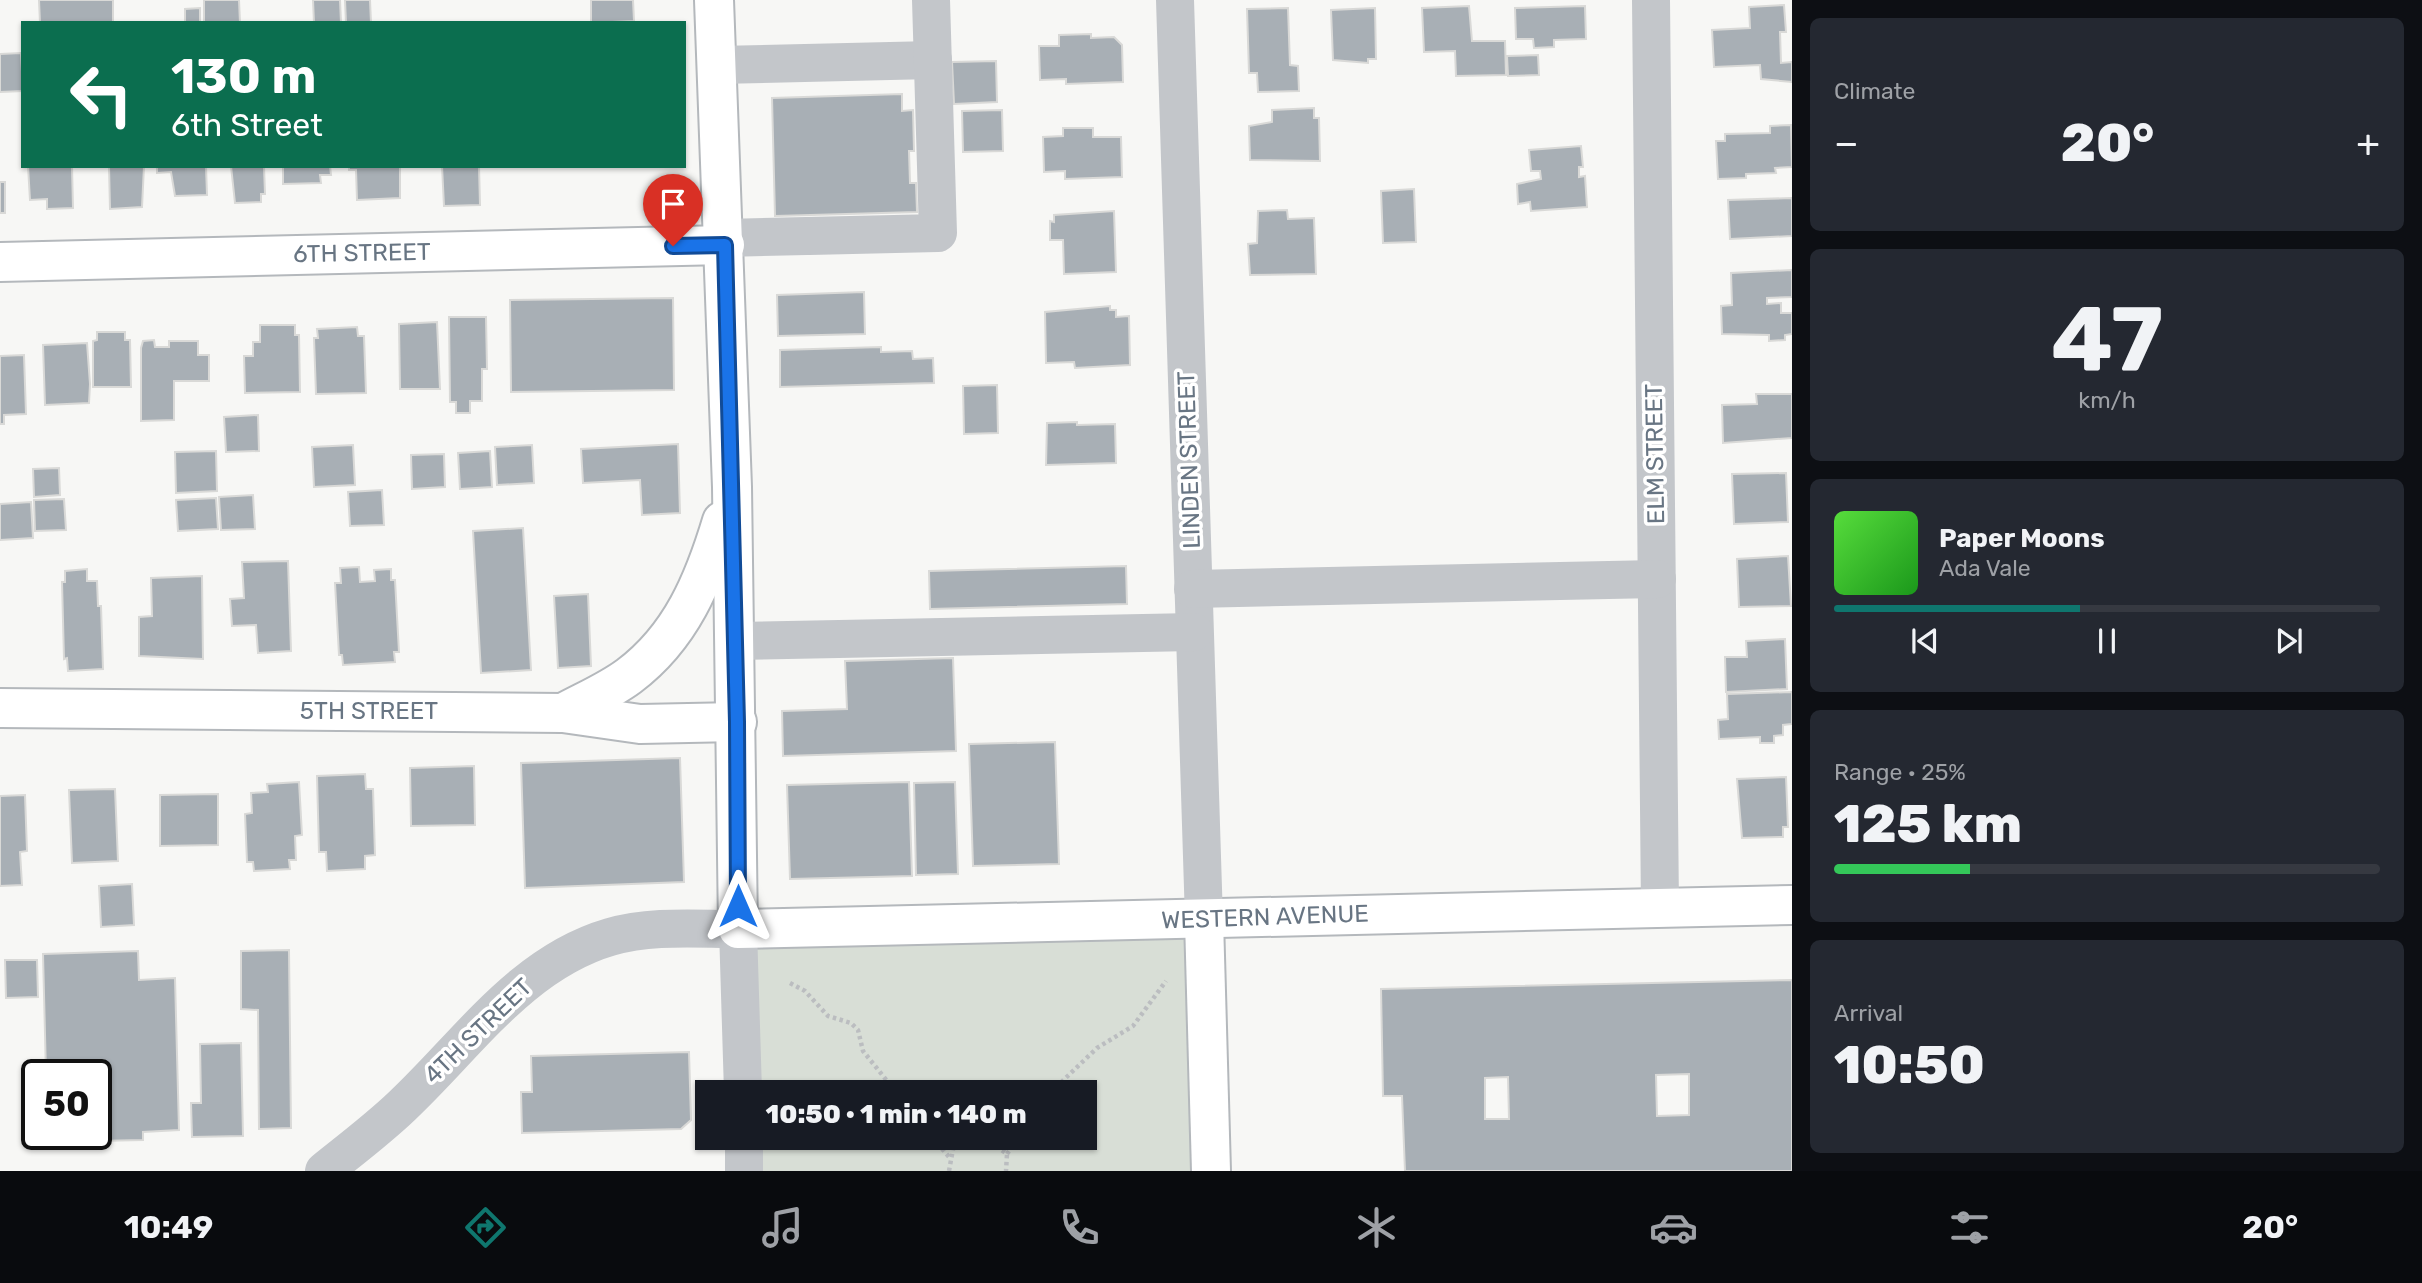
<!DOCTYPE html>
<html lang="en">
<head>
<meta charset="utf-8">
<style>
	body { margin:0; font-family:Rubik,sans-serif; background:#242831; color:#f1f3f6; height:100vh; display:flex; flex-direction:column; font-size:26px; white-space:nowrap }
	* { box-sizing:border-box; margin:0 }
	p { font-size:23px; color:#9ea1a6 }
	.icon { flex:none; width:38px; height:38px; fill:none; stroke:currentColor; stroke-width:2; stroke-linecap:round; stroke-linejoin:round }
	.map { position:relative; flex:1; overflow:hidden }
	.sheet { display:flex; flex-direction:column; gap:18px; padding:18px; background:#0d0f14; width:630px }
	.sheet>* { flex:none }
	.top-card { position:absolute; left:21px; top:21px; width:665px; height:147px; border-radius:0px; box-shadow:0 2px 5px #0004; background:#0b6e4f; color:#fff; overflow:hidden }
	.speed { position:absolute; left:21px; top:1059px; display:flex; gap:14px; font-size:35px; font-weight:700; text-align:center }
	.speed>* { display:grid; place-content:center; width:91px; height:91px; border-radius:50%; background:#171b24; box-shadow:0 2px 5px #0004; line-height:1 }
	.speed .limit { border:4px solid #111; border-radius:10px; background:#fff; color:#111 }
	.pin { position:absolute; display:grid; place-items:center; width:60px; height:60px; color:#fff; margin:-72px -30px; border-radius:50% 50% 50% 0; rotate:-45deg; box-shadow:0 0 7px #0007 }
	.pin .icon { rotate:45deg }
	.me { position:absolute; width:77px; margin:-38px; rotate:0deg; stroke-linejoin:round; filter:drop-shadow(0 0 5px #0008) }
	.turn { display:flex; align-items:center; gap:24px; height:147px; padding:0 35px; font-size:32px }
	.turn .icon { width:91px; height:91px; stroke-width:2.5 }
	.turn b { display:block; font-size:49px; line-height:60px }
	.big { font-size:52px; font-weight:800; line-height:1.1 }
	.sheet .card { flex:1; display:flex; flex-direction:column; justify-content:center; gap:10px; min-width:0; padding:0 24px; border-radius:10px; background:#242831 }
	.sheet .dial { align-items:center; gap:0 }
	.dial b { font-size:91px; line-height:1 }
	.song { display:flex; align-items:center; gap:21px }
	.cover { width:84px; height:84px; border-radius:10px; background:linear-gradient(135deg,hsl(110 70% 55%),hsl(120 70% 35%)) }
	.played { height:7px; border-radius:4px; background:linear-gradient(90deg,#0f766e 45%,#363941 45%) }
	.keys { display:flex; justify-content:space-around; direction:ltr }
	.heat { display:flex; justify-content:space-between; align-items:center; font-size:38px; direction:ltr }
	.charge { height:10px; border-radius:5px; background:linear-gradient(90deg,#34c759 25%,#363941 0) }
	.trip { position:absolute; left:695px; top:1080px; width:402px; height:70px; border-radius:0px; background:#171b24; box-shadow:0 2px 5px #0004; font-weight:800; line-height:70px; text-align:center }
	.tab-bar { display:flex; height:112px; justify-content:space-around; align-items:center; background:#090b0e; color:#9ea1a6 }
	.tab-bar .icon { width:49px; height:49px }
	.tab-bar .on { color:#0f766e }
	.tab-bar b { font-size:32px; color:#f1f3f6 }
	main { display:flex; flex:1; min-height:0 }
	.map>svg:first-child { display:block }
	.green { fill:#d8ded6 }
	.building { fill:#a8afb5; stroke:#d9d9d7; stroke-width:2; fill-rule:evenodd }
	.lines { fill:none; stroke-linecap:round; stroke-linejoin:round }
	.major-casing { stroke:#b4b8bc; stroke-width:42 }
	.path { stroke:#bbbdc0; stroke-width:4.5; stroke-dasharray:3.5 3.5; stroke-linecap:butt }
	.minor { stroke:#c3c6ca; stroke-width:38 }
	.major { stroke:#fff; stroke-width:38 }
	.route-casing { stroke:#114b97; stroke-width:18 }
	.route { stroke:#1a73e8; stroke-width:12 }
	.labels { text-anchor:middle; stroke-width:7; stroke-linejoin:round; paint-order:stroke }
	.street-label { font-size:24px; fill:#687583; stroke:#fff }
</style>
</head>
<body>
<main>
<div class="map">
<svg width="1792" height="1171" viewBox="0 0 1792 1171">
	<rect width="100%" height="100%" fill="#f7f7f5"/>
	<polygon class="green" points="1204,920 1211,1171 744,1171 744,1138 1085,1138 1085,1092 743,1092 738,929"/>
	<g class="building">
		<polygon points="39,0 113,0 113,23 40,23"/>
		<polygon points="204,0 239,0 240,23 204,23"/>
		<polygon points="313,0 340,0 341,23 314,23"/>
		<polygon points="345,0 370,0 371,23 346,23"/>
		<polygon points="591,0 633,0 634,21 591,23"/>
		<polygon points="1784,5 1786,32 1780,32 1781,63 1792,62 1792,82 1761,79 1760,65 1714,67 1712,30 1750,28 1749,7"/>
		<polygon points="1469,6 1472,41 1505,41 1506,75 1456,76 1455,51 1424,52 1422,8"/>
		<polygon points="1585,6 1586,39 1554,40 1554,47 1534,48 1533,39 1516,39 1515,8"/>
		<polygon points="200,8 200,23 185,23 185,9"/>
		<polygon points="1288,8 1290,65 1298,66 1299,91 1258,92 1257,73 1249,73 1247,9"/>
		<polygon points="1375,8 1376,59 1368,59 1368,63 1333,60 1331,10"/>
		<polygon points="1091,34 1091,38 1114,37 1122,45 1123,82 1066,84 1066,79 1040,80 1039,46 1059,46 1059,35"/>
		<polygon points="21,53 23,91 0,92 0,54"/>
		<polygon points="1538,55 1539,75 1508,76 1507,56"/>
		<polygon points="996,61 997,102 954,104 952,62"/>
		<polygon points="902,94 902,111 913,110 914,151 909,151 910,183 916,183 917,212 775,216 772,98"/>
		<polygon points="1314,108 1314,118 1319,118 1320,161 1250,160 1249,126 1272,122 1272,110"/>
		<polygon points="1002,110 1003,151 963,152 962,111"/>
		<polygon points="1791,125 1792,167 1775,168 1776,173 1746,174 1746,178 1718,179 1716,141 1725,141 1725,134 1770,133 1770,126"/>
		<polygon points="1063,128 1093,128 1093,137 1121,137 1122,177 1065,179 1065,171 1044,172 1043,137 1063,136"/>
		<polygon points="1581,146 1583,167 1579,167 1579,177 1585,176 1587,207 1531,211 1530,202 1518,204 1517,184 1541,179 1540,171 1531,171 1529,150"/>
		<polygon points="28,166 72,166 73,208 47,209 47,199 30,200"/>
		<polygon points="109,166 144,166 142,207 110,209"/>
		<polygon points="157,166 206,166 207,195 175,196 171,172 157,173"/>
		<polygon points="231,166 264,166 265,194 261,194 261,202 235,203"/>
		<polygon points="283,166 330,166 331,175 320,175 321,183 283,184"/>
		<polygon points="349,166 400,166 400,198 357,200 356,170 349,170"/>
		<polygon points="442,166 479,166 480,205 444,206"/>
		<rect x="0" y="182" width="5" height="31"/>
		<polygon points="1414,189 1416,242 1383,243 1381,191"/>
		<polygon points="1792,198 1792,236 1730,239 1728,200"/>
		<polygon points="1287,210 1288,219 1314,218 1316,274 1250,275 1248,244 1257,243 1258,211"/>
		<polygon points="1114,211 1116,272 1064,274 1063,240 1050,240 1050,221 1054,222 1054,215"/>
		<polygon points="1792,270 1792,297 1767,298 1767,304 1781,303 1781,313 1792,313 1792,334 1785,335 1785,340 1769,341 1769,335 1722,334 1721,306 1732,305 1731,273"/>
		<polygon points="864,292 865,334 778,336 777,295"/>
		<polygon points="673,298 674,390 511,392 510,300"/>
		<polygon points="1110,306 1110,310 1116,310 1116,317 1129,316 1130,365 1075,368 1074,362 1046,363 1045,312"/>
		<polygon points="449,317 486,317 487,369 482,369 482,401 470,401 470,413 456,413 456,402 450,402"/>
		<polygon points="437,322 440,389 400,389 399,324"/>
		<polygon points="260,325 295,325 295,335 299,335 300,392 245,393 244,356 253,356 253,342 260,342"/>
		<polygon points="357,327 358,336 364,336 366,393 316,394 314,338 318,338 317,329"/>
		<polygon points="97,332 125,332 125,340 130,340 131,387 93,387 93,341 97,340"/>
		<polygon points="154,340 155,347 169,347 169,341 198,341 198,355 209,355 209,381 174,381 174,420 141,421 141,348 143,341"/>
		<polygon points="87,343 90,384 89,403 45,405 43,345"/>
		<polygon points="881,347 881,352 912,351 913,359 933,358 934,383 780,387 780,350"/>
		<polygon points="24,355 26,414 4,415 4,424 0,424 0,356"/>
		<polygon points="997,385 998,433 964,434 963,386"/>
		<polygon points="1756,394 1792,394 1792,438 1723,443 1722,405 1757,404"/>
		<polygon points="258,415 259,451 226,452 224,417"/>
		<polygon points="1077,422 1077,425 1115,424 1116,463 1046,465 1047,423"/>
		<polygon points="678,444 680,513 642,515 640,480 583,483 581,449"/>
		<polygon points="353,445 355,485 314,487 312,447"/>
		<polygon points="532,445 534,483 497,485 495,447"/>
		<polygon points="216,451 217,491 176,493 175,452"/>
		<polygon points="490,451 492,487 460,489 458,453"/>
		<polygon points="444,454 445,487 412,489 411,455"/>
		<polygon points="59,468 60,495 34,497 33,469"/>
		<polygon points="1786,473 1788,522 1734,524 1732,474"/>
		<polygon points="382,490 384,525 350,526 348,492"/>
		<polygon points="253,495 255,529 221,530 219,497"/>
		<polygon points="216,498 218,529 178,531 176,500"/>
		<polygon points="64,499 66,530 35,531 34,500"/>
		<polygon points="31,502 33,538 0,540 0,504"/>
		<polygon points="523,528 531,670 481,673 473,531"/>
		<polygon points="1788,556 1791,606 1739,607 1737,559"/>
		<polygon points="288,561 291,651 258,653 256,625 232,626 230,599 244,598 242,562"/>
		<polygon points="1126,566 1127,604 930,609 929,571"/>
		<polygon points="359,567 360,582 375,581 374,570 391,569 391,580 395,580 399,652 394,652 395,662 343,665 342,655 339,655 335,583 341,583 340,568"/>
		<polygon points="87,569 87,581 97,581 98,606 101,606 103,669 68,671 67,658 64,659 62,582 65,582 65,571"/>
		<polygon points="202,576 203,659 139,656 139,617 152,616 151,578"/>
		<polygon points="588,594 591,666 558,668 554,596"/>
		<polygon points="1785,639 1787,689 1726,692 1725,657 1747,657 1746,641"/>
		<polygon points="953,658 956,751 783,756 782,711 847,709 845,661"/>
		<polygon points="1792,692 1792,724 1783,725 1783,735 1774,736 1774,743 1760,743 1760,737 1719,739 1718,720 1728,719 1727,694"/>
		<polygon points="1055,742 1059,864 973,866 969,744"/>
		<polygon points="680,758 684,882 525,888 521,763"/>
		<polygon points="474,766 475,825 411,826 410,768"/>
		<polygon points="365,774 366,789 373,789 375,855 365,856 365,869 327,871 326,852 319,852 317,776"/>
		<polygon points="1786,777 1788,827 1783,827 1783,837 1742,838 1737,779"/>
		<polygon points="299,782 302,835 295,836 296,860 289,860 290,869 254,871 253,862 247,862 245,814 252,813 251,793 268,792 267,784"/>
		<polygon points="909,782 912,876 790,879 787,785"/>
		<polygon points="955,782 958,874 916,875 914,783"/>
		<polygon points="115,789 118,861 72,863 69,790"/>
		<polygon points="218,794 218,845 160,846 160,795"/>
		<polygon points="25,795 27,851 20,852 22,885 0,886 0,796"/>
		<polygon points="132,884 134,925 101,927 99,886"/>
		<polygon points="289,950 291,1128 259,1129 258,1010 241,1009 241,951"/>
		<polygon points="138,951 139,980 175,978 179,1130 143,1132 143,1140 48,1142 48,1134 96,1134 96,1074 46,1074 43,954"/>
		<polygon points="5,960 37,960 38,997 6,998"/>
		<path d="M 1792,980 L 1792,1171 L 1405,1171 L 1402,1096 L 1383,1096 L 1381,989 ZM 1689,1074 L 1689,1115 L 1657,1116 L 1656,1075 ZM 1508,1077 L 1509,1119 L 1485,1119 L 1485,1078 Z"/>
		<polygon points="241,1043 243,1136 192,1137 191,1103 201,1103 200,1044"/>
		<polygon points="689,1052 691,1120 681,1129 522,1133 521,1092 532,1092 531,1056"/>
	</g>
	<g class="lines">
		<defs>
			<g id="major">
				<polyline points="714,0 732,487 738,929 1792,905"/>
				<polyline points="0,262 725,245"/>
				<polyline points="0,708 563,713 640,724 737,722"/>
				<path d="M 563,713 C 585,701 609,691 629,676 C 681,637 704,581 722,521"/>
				<polyline points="1204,920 1211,1171"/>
			</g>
		</defs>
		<use href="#major" class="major-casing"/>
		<g class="path">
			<polyline points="790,983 805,991 828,1016 851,1023 858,1030 863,1051 896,1092"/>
			<polyline points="1051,1092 1097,1048 1133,1026 1166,981"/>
			<polyline points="933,1138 949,1157"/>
			<polyline points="985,1138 1007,1154 1006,1171"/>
			<polyline points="1007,1154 1018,1138"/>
			<polyline points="949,1171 953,1149 969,1138"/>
		</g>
		<g class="minor">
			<polyline points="1175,0 1204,920"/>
			<polyline points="1651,0 1660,908"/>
			<polyline points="717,65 933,60"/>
			<polyline points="724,238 938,233 931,0"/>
			<polyline points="1193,589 1657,579"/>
			<polyline points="735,641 1194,632"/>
			<polyline points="744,1138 744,1171"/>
			<path d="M 324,1171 C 350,1150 378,1129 402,1106 C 467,1045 521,963 610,937 C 651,925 695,929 738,929 L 743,1092"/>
		</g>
		<use href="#major" class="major"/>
	</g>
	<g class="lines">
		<defs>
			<polyline id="route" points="673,246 725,245 737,722 738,906"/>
		</defs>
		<use href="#route" class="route-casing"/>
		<use href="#route" class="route"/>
	</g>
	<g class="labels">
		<g class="street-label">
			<text transform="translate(362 253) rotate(-1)" y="8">6TH STREET</text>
			<text transform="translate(1655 454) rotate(-91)" y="8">ELM STREET</text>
			<text transform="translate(1189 460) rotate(-92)" y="8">LINDEN STREET</text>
			<text x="369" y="719">5TH STREET</text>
			<text transform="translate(1265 917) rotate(-2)" y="8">WESTERN AVENUE</text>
			<text transform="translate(478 1031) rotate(-44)" y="8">4TH STREET</text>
		</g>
	</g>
</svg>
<div class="speed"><div class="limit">50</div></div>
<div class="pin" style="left:673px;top:246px;background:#d93025"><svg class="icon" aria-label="arrive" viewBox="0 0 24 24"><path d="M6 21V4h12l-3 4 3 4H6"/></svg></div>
<svg class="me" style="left:738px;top:906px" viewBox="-20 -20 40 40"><path d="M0-17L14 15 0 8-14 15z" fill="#1a73e8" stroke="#fff" stroke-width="4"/></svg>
<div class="trip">10:50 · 1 min · 140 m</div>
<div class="top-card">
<div class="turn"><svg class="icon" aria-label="left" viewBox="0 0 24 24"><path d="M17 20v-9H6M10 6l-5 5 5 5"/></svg><div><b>130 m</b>6th Street</div></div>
</div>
</div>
<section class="sheet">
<div class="card"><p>Climate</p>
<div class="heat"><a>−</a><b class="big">20°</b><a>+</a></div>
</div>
<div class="card dial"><b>47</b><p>km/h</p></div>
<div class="card">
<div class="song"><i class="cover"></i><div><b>Paper Moons</b><p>Ada Vale</p></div></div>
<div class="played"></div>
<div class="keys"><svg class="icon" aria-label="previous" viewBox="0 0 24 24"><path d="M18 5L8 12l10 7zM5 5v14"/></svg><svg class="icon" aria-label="pause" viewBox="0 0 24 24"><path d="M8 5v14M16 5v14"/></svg><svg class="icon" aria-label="next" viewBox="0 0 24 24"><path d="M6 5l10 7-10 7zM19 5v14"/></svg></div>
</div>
<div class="card"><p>Range · 25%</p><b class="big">125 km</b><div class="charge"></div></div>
<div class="card"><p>Arrival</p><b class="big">10:50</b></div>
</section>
</main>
<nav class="tab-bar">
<b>10:49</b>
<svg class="icon on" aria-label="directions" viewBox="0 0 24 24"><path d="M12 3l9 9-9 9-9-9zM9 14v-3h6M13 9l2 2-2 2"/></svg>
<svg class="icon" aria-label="music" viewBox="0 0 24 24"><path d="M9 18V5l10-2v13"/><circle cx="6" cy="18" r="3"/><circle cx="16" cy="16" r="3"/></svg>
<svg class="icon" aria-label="phone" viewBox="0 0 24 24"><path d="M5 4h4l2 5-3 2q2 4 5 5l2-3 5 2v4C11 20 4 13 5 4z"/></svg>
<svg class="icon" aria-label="climate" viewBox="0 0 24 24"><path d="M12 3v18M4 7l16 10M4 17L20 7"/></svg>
<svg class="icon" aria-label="car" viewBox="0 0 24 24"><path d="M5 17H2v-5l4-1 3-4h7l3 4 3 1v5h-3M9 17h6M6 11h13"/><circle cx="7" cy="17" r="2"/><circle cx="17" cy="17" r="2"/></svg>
<svg class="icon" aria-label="filters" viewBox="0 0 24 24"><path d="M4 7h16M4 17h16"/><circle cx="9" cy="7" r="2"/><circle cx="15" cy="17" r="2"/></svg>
<b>20°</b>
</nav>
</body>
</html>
